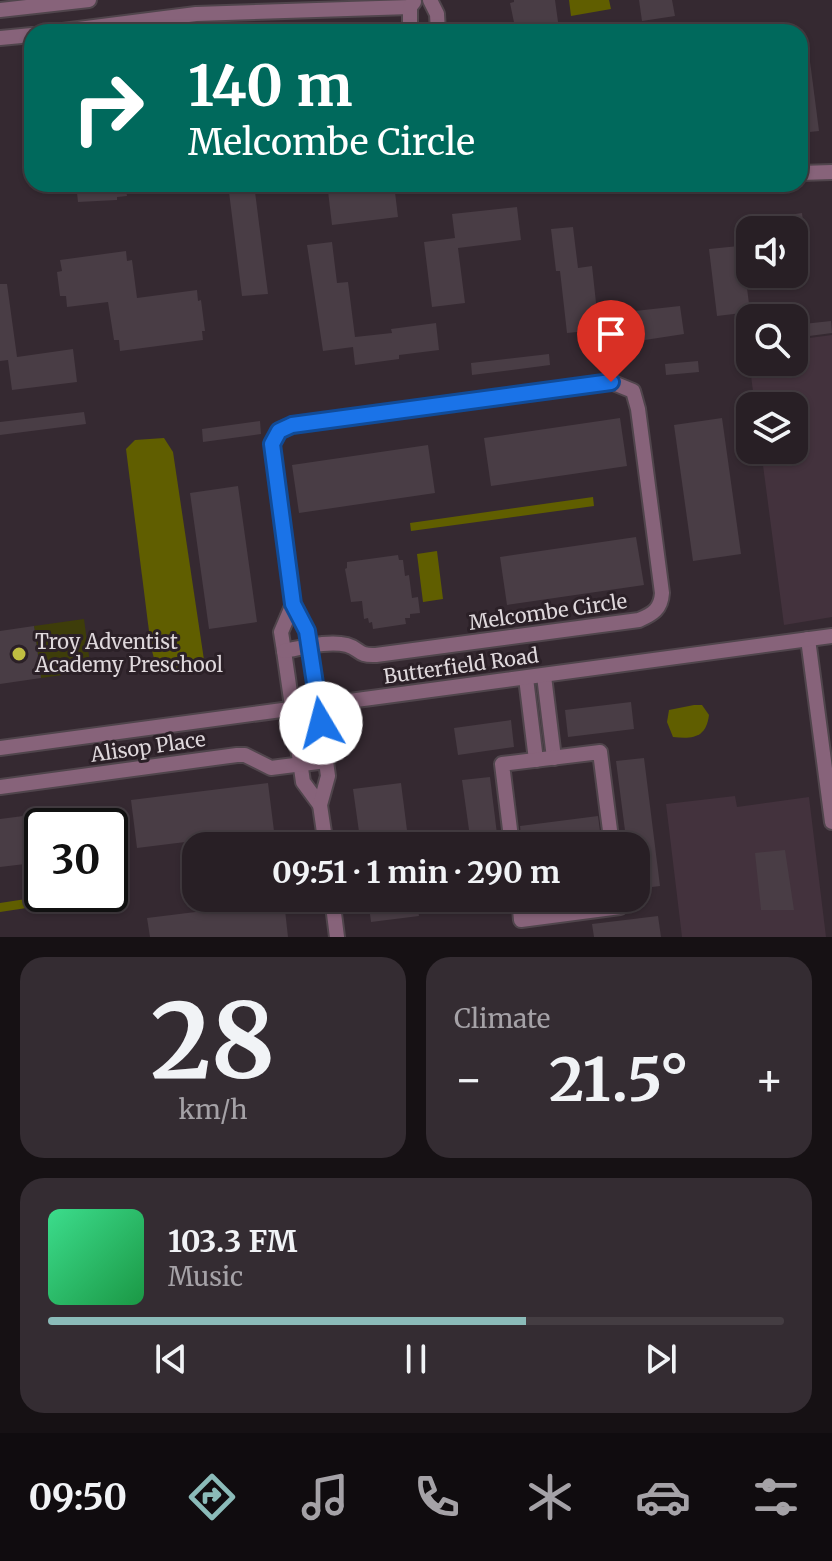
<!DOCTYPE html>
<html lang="en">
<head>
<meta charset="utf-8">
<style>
	body { margin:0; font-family:Merriweather,serif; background:#342c32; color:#f1f3f6; height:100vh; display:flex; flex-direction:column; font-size:30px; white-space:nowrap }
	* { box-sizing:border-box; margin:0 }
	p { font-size:26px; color:#a5a2a7 }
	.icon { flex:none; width:44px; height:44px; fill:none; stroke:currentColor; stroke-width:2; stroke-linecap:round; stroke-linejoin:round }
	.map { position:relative; height:937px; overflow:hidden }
	.drawer { display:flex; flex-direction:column; gap:20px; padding:20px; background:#161114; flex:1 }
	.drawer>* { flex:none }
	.banner { position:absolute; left:24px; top:24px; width:784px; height:168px; border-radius:24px; box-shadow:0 2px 6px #0004,0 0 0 2px #443d42; background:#00695c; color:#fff; overflow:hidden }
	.buttons { position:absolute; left:736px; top:216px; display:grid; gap:16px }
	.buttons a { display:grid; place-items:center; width:72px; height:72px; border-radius:16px; background:#281f25; box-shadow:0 2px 6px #0004,0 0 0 2px #443d42; font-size:40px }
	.speed { position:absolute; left:24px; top:808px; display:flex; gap:16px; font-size:40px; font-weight:700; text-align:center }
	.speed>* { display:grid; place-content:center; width:104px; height:104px; border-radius:50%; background:#281f25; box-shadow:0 2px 6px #0004,0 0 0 2px #443d42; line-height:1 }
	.speed .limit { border:4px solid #111; border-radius:12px; background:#fff; color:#111 }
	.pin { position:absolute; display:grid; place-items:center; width:68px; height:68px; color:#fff; margin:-82px -34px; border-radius:50% 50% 50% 0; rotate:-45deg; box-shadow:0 0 8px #0007 }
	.pin .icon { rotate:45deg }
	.me { position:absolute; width:88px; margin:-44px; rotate:352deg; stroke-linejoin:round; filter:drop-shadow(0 0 6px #0008) }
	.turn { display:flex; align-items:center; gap:28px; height:168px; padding:0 32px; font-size:36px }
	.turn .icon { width:104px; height:104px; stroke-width:2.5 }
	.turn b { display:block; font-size:56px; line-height:68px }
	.big { font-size:60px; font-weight:700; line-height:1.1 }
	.drawer .tile { flex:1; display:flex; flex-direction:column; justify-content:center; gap:12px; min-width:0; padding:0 28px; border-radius:24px; background:#342c32 }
	.drawer .dial { align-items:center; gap:0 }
	.dial b { font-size:104px; line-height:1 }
	.song { display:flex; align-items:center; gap:24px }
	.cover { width:96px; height:96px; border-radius:12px; background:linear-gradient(135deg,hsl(150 70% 55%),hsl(140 70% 35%)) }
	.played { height:8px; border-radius:4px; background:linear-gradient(90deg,#8bbbb9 65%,#443d42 65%) }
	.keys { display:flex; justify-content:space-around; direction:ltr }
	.heat { display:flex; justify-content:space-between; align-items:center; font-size:44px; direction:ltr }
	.drawer .tiles { flex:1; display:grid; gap:20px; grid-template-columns:1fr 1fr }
	.tile:last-child { grid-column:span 2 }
	.trip { position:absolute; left:182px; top:832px; width:468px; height:80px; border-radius:24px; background:#281f25; box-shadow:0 2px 6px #0004,0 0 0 2px #443d42; font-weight:700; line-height:80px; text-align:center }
	.tabs { display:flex; height:128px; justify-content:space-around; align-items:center; background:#100c0f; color:#a5a2a7 }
	.tabs .icon { width:56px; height:56px }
	.tabs .current { color:#8bbbb9 }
	.tabs b { font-size:36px; color:#f1f3f6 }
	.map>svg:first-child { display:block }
	.built { fill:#43323d }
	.green { fill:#3e3d0a }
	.water { fill:#605e00 }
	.building { fill:#493d45 }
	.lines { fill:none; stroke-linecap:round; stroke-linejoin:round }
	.street-casing { stroke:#50454c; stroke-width:18 }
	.street { stroke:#87637a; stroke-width:14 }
	.route-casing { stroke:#114b97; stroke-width:20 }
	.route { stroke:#1a73e8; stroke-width:14 }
	.poi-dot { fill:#c0be41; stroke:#2b2027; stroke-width:3 }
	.labels { text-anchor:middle; stroke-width:6; stroke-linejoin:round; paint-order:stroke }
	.street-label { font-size:20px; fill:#dfd8dc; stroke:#2b2027 }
	.poi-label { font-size:20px; fill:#dfd8dc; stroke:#2b2027; text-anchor:start }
</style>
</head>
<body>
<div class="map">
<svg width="832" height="937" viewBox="0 0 832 937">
	<rect width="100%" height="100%" fill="#352931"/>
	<g class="built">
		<polygon points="832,335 832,617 784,625 761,450 794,450 794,406 755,406 747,346 750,345 750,362 794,362 794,340"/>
		<polygon points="735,796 737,807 809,797 826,937 682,937 666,804"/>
	</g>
	<polygon class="green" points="84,619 91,671 41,678 34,626"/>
	<g class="water">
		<polygon points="569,0 609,0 611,9 571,16"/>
		<path d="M 164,438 L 173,452 L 204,660 C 193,671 172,673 157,670 L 151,647 L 126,449 L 135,440 Z"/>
		<polygon points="593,497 594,506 411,531 410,523"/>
		<polygon points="437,551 443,599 423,602 417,554"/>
		<path d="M 694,705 L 702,705 L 709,715 C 706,738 693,739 673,737 L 667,722 L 669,710 Z"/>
		<polygon points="52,895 53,904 0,912 0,903"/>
	</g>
	<g class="building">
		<polygon points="514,0 555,0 559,29 516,32 510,3 514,2"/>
		<polygon points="639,0 672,0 675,16 642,21"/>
		<polygon points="800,46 808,46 819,131 800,133"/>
		<polygon points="76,184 125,184 127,196 117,197 117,200 78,202"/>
		<polygon points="228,184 254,184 268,294 242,296"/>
		<polygon points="394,184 398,217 332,225 328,191"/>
		<polygon points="517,207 521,240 458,248 465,303 432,307 424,242 455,238 452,214"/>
		<polygon points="802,213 806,248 794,250 794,230 750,230 750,272 745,272 750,312 717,316 709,249 739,246 736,223"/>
		<polygon points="573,227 578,268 592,266 598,321 636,317 635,311 680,306 684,334 599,347 597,330 567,333 560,271 556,271 551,229"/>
		<polygon points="332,242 337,283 348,282 355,337 392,333 391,329 436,323 439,350 399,355 399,359 355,365 353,347 323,351 307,245"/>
		<polygon points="126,251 127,261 132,260 137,298 197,290 198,301 201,300 205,331 202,331 203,340 120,351 119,340 114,340 108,302 67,307 66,296 60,296 57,272 62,271 60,260"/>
		<polygon points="0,284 7,284 17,357 73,349 77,382 12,390 8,360 0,361"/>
		<polygon points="831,321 832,333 794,338 794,325"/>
		<polygon points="549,354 550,365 472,375 471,363"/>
		<polygon points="698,361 699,372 666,375 665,364"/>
		<polygon points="84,412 86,424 0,435 0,422"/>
		<polygon points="620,418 627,466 491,486 484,438"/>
		<polygon points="722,418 741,554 693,561 674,425"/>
		<polygon points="260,421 261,434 203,442 202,429"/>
		<polygon points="428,445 435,493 299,513 292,465"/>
		<polygon points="238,486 257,622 209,629 190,493"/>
		<polygon points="636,537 644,585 507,605 500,557"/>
		<polygon points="398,555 399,560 403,560 405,576 409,575 412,598 418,597 420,613 410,614 410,618 405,618 406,624 373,629 372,622 369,623 368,618 364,619 362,601 351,602 345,569 347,568 347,562"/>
		<polygon points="34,626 41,678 0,684 0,631"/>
		<polygon points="631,702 634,729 568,737 565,710"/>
		<polygon points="511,720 514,747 458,755 454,728"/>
		<polygon points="644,758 660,886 636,889 636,846 627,846 616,761"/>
		<polygon points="490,777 497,834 470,837 462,780"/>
		<polygon points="268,783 274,831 137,848 131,800"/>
		<polygon points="401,783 409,846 361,846 353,789"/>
		<polygon points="78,809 80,826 42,826 42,862 0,867 0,819"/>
		<polygon points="598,816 602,846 522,846 520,826"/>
		<polygon points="785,850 794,910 761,910 755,853"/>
		<polygon points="368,898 416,898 419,916 371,922"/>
		<polygon points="476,898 509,898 510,907 478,911"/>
		<polygon points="284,901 288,937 150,937 147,918"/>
		<polygon points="658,916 661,937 594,937 592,924"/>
	</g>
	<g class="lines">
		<defs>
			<g id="street">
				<polyline points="430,0 437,14 438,32"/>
				<polyline points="0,10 89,0"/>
				<polyline points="55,32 196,14 410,7"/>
				<polyline points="410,32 410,7 414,2"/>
				<polyline points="0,38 32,35"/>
				<polyline points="800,173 832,172"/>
				<polyline points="293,604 281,632 284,651 303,782 320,805"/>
				<polyline points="808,639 832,822"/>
				<path d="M 284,651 C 302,648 328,640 347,645 C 361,649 357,656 376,655 L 639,620 C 653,614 661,609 662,593 L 638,409 L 633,391 L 611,382 L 292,425 L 279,431 L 272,444 L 293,604 L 307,631 L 316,688 L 328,776 L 320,805 L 326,846"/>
				<polyline points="544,676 554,758"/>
				<polyline points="526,678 536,760"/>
				<polyline points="0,748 832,636"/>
				<polyline points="0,787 237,755 245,755 271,768 326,761"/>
				<polyline points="512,846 502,764 600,752 612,846"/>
				<polyline points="332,898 337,937"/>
				<polyline points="519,898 521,920 620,907 619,898"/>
			</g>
		</defs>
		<use href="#street" class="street-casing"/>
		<use href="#street" class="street"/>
	</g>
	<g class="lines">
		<defs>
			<polyline id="route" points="321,723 307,631 293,604 272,444 279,431 292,425 611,382"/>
		</defs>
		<use href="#route" class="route-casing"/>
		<use href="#route" class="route"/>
	</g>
	<circle class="poi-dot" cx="19" cy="654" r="8"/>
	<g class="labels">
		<g class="street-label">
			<text transform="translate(548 612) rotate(-8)" y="7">Melcombe Circle</text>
			<text transform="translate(461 666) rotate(-8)" y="7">Butterfield Road</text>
			<text transform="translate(148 747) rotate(-8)" y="7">Alisop Place</text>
		</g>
		<g class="poi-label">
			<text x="35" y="649">Troy Adventist<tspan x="35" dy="23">Academy Preschool</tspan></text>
		</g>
	</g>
</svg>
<div class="buttons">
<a><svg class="icon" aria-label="sound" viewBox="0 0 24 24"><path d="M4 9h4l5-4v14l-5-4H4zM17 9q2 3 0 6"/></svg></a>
<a><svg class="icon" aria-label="search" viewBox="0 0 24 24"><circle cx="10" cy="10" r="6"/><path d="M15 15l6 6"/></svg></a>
<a><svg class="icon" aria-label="layers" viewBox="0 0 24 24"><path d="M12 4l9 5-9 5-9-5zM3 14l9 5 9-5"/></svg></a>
</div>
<div class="speed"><div class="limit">30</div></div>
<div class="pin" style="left:611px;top:382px;background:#d93025"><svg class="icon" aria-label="arrive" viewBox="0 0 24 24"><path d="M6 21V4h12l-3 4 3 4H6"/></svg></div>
<svg class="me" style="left:321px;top:723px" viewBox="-20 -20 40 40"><circle r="19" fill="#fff"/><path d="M0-13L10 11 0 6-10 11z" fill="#1a73e8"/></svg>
<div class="trip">09:51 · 1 min · 290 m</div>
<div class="banner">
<div class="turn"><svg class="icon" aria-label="right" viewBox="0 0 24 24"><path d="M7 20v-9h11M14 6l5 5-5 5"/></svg><div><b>140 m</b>Melcombe Circle</div></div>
</div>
</div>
<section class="drawer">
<div class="tiles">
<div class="tile dial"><b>28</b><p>km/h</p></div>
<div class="tile"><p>Climate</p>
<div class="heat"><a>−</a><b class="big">21.5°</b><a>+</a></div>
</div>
<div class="tile">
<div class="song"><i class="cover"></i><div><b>103.3 FM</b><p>Music</p></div></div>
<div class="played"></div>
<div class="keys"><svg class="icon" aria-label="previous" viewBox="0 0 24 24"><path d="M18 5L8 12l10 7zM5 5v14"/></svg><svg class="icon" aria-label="pause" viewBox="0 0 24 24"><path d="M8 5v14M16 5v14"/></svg><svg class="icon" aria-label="next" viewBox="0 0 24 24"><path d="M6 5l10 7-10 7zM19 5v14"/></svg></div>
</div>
</div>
</section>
<nav class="tabs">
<b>09:50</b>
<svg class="icon current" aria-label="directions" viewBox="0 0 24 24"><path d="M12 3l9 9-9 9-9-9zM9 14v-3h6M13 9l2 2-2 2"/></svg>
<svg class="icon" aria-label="music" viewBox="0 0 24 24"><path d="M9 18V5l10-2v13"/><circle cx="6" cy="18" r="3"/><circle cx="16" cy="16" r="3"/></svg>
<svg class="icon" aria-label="phone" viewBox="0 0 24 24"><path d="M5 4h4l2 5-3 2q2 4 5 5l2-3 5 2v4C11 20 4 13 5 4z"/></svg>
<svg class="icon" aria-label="climate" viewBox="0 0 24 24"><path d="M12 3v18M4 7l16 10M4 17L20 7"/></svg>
<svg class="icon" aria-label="car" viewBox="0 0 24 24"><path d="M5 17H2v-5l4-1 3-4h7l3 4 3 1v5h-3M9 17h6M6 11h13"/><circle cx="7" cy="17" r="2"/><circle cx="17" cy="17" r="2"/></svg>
<svg class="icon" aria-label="filters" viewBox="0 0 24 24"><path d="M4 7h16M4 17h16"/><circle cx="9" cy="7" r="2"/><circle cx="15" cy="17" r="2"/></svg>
</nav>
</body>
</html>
